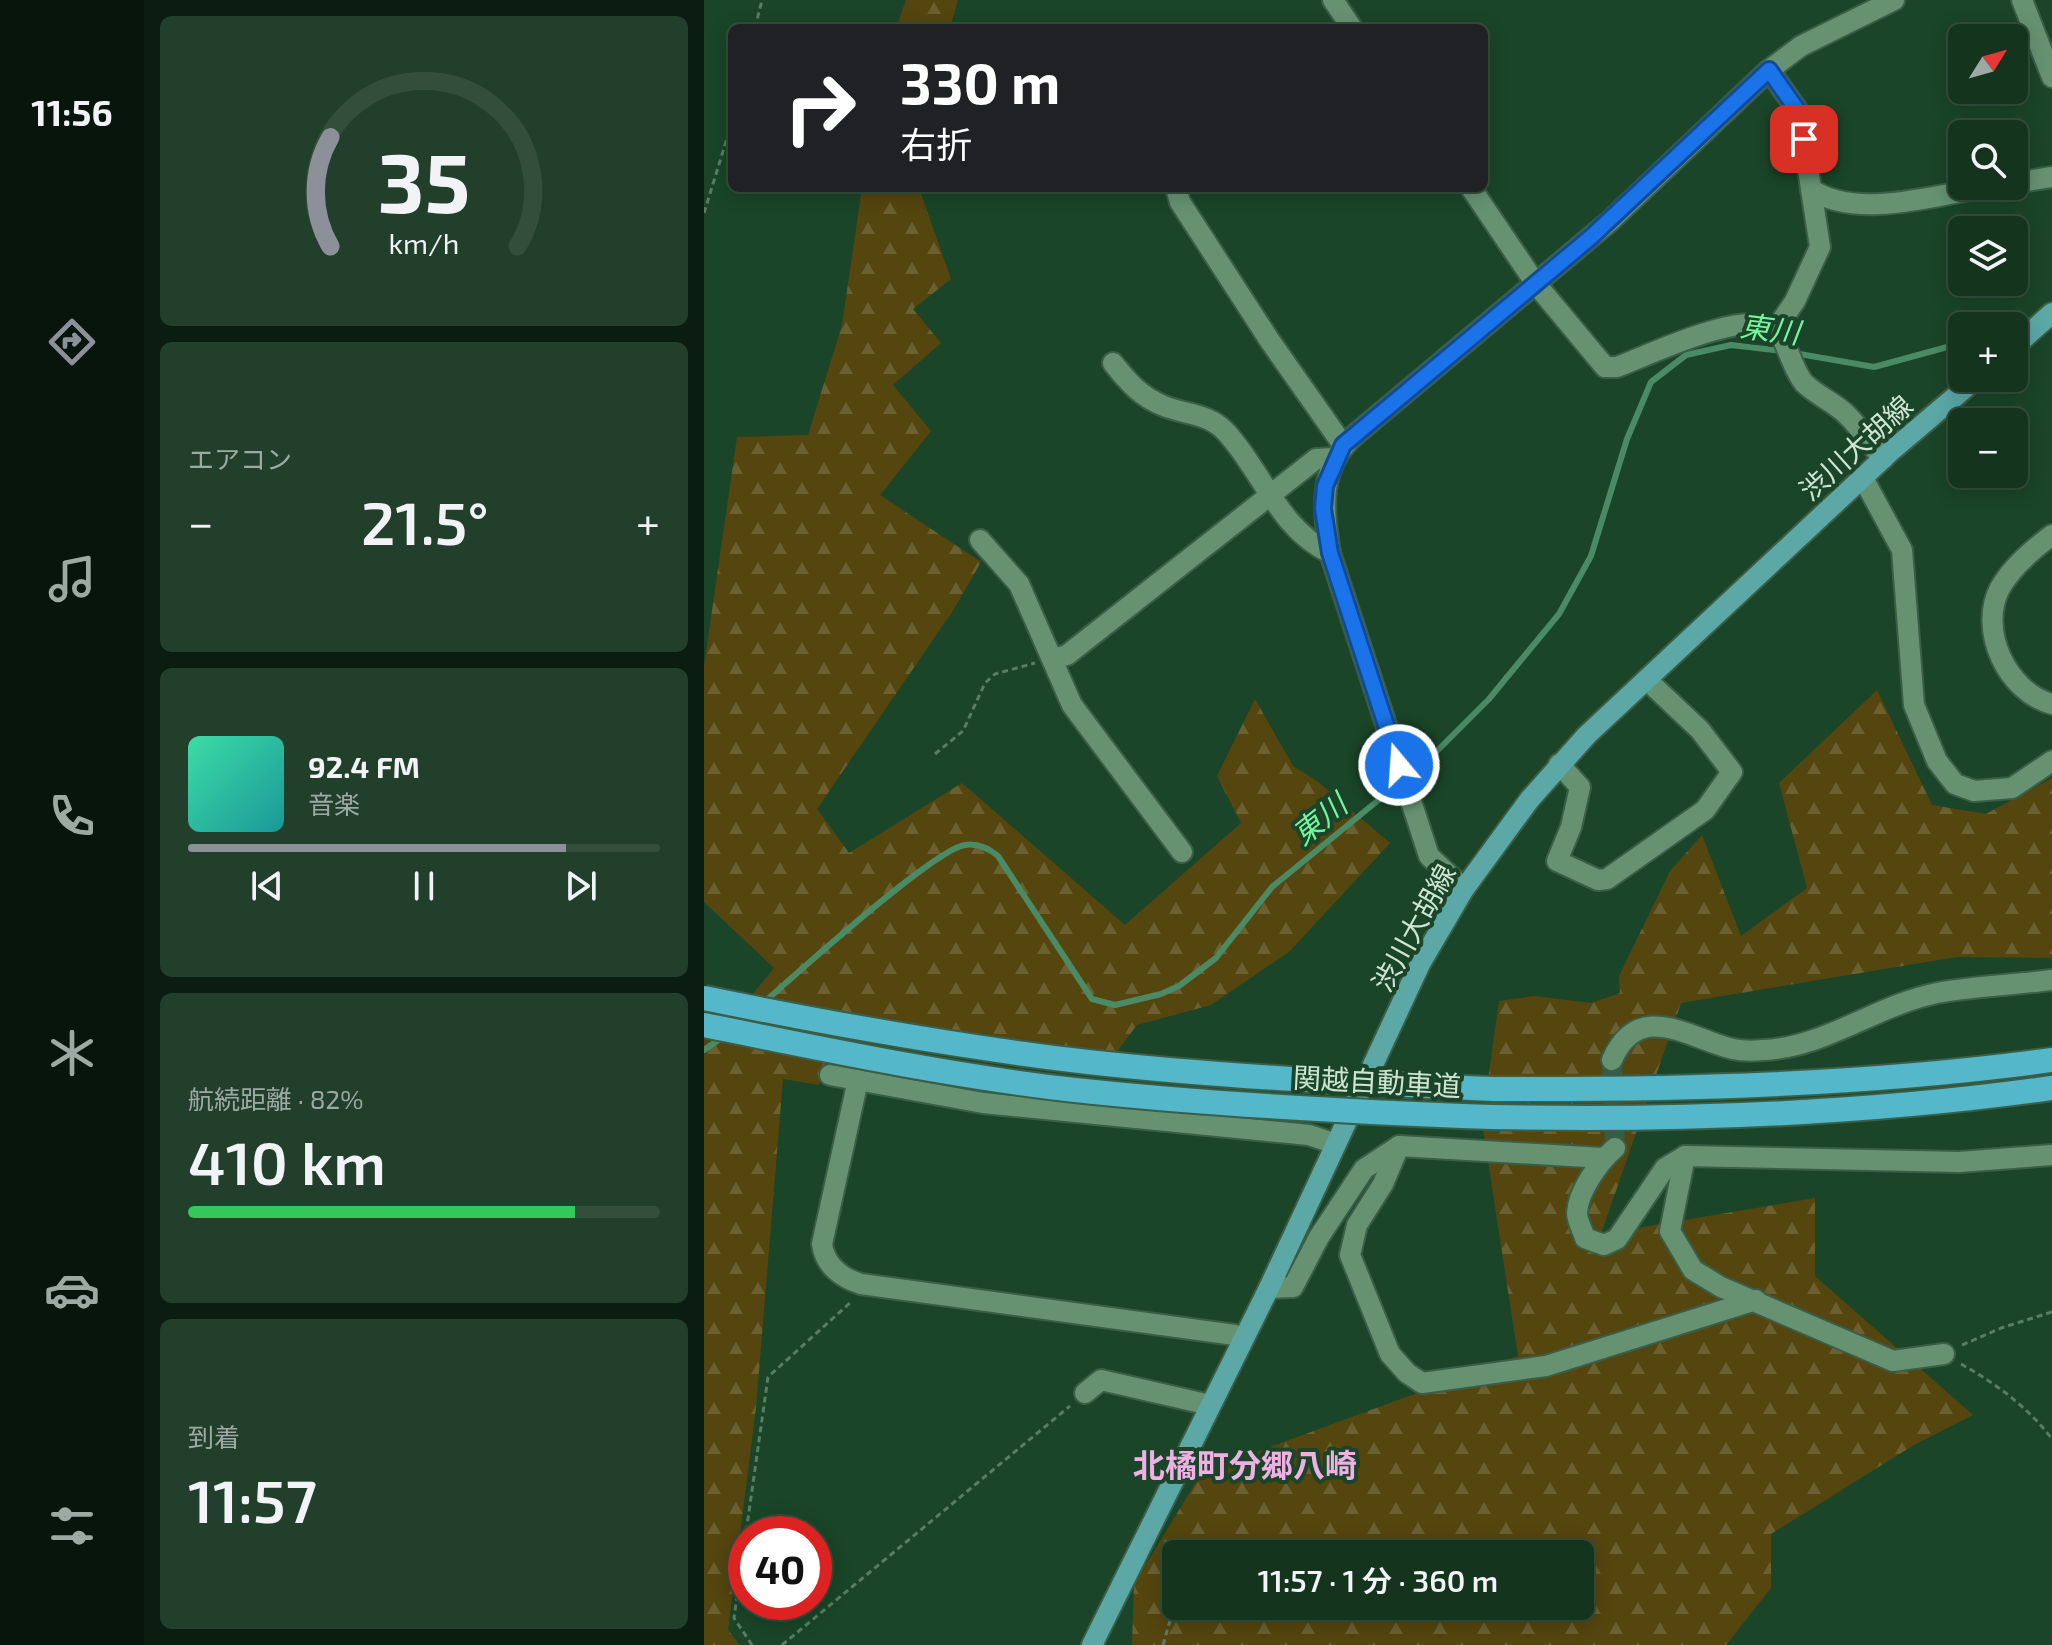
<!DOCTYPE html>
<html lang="ja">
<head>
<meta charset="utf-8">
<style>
	body { margin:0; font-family:"Exo 2","Noto Sans JP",sans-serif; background:#213f2b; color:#f1f3f6; height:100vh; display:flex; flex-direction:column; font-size:30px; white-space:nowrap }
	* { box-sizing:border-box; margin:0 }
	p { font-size:26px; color:#9daaa4 }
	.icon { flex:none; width:44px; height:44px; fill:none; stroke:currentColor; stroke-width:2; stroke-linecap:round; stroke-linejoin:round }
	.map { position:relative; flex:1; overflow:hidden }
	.drawer { display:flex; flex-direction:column; gap:16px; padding:16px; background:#0b1d10; width:560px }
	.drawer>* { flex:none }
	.top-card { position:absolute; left:24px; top:24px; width:760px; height:168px; border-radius:12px; box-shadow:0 4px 20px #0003,0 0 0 2px #334f3c; background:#202124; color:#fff; overflow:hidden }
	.needle { width:52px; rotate:53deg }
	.fabs { position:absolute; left:1244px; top:24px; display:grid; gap:16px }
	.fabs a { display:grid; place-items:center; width:80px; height:80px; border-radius:12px; background:#14341e; box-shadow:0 4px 20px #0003,0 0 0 2px #334f3c; font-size:40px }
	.speed { position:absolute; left:24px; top:1516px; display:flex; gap:16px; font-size:40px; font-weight:700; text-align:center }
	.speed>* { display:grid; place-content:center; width:104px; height:104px; border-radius:50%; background:#14341e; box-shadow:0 4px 20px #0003,0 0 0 2px #334f3c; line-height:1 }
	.speed .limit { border:12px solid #d22; background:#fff; color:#111 }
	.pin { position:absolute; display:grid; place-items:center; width:68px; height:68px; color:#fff; margin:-34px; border-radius:16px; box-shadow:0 4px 12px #0006 }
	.me { position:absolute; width:88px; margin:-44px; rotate:342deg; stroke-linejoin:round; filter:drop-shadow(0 0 6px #0008) }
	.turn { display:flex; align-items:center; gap:28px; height:168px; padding:0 40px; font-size:36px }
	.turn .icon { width:104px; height:104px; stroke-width:2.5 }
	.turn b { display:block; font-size:56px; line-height:68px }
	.big { font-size:60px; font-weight:600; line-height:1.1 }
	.drawer .card { flex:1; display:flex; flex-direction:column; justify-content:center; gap:12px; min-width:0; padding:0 28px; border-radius:12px; background:#213f2b }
	.drawer .dial { align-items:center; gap:0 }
	.dial svg { height:208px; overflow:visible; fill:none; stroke:#334f3c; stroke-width:7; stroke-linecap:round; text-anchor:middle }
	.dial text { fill:#f1f3f6; stroke:none }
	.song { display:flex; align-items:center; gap:24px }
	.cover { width:96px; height:96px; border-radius:12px; background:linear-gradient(135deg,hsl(160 70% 55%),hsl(180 70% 35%)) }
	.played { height:8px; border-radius:4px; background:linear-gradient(90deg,#8c9099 80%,#334f3c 80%) }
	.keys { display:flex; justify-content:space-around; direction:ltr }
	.heat { display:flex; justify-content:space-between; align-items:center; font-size:44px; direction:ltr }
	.charge { height:12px; border-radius:6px; background:linear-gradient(90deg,#34c759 82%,#334f3c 0) }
	.trip { position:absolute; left:458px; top:1540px; width:432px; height:80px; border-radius:12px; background:#14341e; box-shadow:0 4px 20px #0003,0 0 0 2px #334f3c; font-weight:600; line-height:80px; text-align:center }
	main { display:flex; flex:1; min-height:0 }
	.dock { display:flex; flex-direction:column; width:144px; justify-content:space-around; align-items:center; background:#08150c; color:#9daaa4 }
	.dock .icon { width:56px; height:56px }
	.dock .selected { color:#8c9099 }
	.dock b { font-size:36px; color:#f1f3f6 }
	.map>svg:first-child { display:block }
	.forest { fill:url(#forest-firs); fill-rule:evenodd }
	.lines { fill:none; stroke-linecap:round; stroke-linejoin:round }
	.stream { stroke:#4a8b65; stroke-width:6 }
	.minor-tunnel { stroke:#355d42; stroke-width:20; stroke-dasharray:20 10; stroke-linecap:butt }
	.minor-casing { stroke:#3a5e47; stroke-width:24 }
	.major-casing { stroke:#3a5e47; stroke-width:24 }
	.highway-casing { stroke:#3a5e47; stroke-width:28 }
	.path { stroke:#587d63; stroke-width:3; stroke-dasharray:6 4; stroke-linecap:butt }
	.minor { stroke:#669272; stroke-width:20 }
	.major { stroke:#5ba8a7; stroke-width:20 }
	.highway { stroke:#54b7ca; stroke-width:24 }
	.highway-bridge-casing { stroke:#3a5e47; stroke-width:28; stroke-linecap:butt }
	.highway-bridge { stroke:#54b7ca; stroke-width:24 }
	.route-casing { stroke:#114b97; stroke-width:20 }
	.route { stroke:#1a73e8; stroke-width:14 }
	.labels { text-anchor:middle; stroke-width:8; stroke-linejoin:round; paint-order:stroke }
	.street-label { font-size:28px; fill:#cee5d3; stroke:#1a4528 }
	.water-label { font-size:30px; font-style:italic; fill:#75f5a0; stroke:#1a4528 }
	.quarter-label { font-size:32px; font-weight:bold; fill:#efb0e4; stroke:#1a4528 }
</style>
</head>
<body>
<main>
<nav class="dock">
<b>11:56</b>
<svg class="icon selected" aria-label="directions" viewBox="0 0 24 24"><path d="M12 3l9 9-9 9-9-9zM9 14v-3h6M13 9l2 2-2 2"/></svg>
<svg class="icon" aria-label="music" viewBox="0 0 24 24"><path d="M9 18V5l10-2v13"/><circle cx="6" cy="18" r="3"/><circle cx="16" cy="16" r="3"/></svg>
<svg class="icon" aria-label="phone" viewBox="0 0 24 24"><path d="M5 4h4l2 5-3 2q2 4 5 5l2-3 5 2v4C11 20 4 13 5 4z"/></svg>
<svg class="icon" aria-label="climate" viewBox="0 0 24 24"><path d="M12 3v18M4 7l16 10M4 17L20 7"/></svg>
<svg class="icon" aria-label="car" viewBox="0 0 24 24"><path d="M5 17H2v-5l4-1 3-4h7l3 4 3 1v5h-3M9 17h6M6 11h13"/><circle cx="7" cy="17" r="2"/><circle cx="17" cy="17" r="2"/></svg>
<svg class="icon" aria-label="filters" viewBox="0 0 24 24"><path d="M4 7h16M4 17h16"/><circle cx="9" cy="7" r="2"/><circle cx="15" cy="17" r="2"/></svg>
</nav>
<section class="drawer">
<div class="card dial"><svg viewBox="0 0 100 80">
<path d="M14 69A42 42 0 1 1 86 69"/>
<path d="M14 69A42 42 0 0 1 14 27" stroke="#8c9099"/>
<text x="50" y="56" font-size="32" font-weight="700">35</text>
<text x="50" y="72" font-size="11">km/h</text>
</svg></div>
<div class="card"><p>エアコン</p>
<div class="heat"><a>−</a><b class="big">21.5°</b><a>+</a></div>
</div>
<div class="card">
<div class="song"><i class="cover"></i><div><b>92.4 FM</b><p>音楽</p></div></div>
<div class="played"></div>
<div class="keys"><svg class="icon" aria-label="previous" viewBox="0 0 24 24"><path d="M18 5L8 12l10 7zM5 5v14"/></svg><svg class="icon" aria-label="pause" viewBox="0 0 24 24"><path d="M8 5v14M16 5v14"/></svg><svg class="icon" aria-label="next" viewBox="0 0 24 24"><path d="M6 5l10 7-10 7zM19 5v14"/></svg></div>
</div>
<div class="card"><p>航続距離 · 82%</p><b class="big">410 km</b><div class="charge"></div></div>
<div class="card"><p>到着</p><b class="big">11:57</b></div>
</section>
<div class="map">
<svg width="1348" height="1645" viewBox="0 0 1348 1645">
	<defs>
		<pattern id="forest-firs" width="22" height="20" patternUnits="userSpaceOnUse" patternTransform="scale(2)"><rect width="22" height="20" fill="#55450f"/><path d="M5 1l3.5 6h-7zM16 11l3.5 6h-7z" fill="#6c6031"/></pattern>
	</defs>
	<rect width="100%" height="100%" fill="#1a4528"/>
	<g class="forest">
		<polygon points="202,0 254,0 246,28 192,28"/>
		<polygon points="158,188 215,188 247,279 209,309 237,343 189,385 227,431 176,495 277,562 250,609 113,809 145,853 258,783 421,925 537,823 513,776 551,699 589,766 613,781 686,843 586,951 507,1005 433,1025 412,1053 137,1017 115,1085 79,1079 52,1408 24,1630 36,1645 0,1645 0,1039 31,1016 70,968 0,902 0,666 33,437 104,435 138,325"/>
		<path d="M 1173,690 L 1228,805 L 1282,814 L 1348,778 L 1348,958 L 1253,957 L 977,1003 L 897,1234 L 1111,1198 L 1111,1276 L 1269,1415 L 1210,1445 L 1067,1534 L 1067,1588 L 1022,1645 L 428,1645 L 430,1584 L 498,1472 L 814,1356 L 778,1122 L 795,1001 L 830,996 L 887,1003 L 916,993 L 915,976 L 966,871 L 998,835 L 1037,936 L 1103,888 L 1075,783 ZM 472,1554 L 876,1554 L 876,1606 L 472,1606 Z"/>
	</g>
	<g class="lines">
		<g class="stream">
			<polyline points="1309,326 1329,319"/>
			<polyline points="1090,353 1170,367 1258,343"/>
			<path d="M 58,1004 C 90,976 230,849 261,845 C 274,843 284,848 294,856 L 388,999 L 411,1005 L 457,994 L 475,986 L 512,958 L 568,887 L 726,758 L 785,699 L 855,614 L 887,556 L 923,439 L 947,382 L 982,355 L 1027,345 L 1079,351"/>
			<polyline points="0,1050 19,1037"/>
		</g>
		<polyline class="minor-tunnel" points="908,1060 911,1148"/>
		<defs>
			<g id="minor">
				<polyline points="629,0 648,28"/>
				<polyline points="1318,0 1348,77"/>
				<path d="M 1065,70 L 1096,114 L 1107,189 C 1152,221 1236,194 1288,186"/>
				<polyline points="1310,183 1348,177"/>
				<polyline points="472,188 476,202 566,341 639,445"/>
				<path d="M 767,188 L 832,284 L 901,367 L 913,367 C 945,355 1041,308 1072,329 C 1081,336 1088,369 1100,383 C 1113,396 1132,403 1144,416 C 1157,429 1167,445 1179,459"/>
				<polyline points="1072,329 1091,301 1116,247 1107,189"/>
				<path d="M 409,363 C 424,382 437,397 460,406 C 482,415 504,413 522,432 C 558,471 575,529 626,553"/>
				<polyline points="1159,478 1198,550 1210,705 1233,761 1251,784 1270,791 1308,788 1348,761"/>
				<path d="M 1348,535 C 1329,549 1308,567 1296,588 C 1274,630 1303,692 1348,704"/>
				<polyline points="276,540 315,584 368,705 478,852"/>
				<polyline points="349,659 363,655 612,459 630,458"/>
				<polyline points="855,764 876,787 867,827 853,861 894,880 903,879 1001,810 1028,772 996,730 943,680"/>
				<path d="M 760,889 L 725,856 L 626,553 C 619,508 614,466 652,434 L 906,221 L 1065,70 L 1097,46 L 1190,0"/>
				<path d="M 908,1060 C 935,998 986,1039 1029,1049 C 1038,1051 1050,1051 1059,1050 C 1120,1048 1173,1005 1233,993 C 1270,986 1310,985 1348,980"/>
				<polyline points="126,1075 279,1103 605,1135 632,1144"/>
				<path d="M 154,1080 L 118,1244 C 121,1266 138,1278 157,1284 L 531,1335"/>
				<polyline points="695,1146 679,1184 653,1225 646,1255 686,1354 703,1373 718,1383 842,1366 1052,1300"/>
				<path d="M 911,1148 C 895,1162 874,1191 873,1213 C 873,1221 879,1231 881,1238 L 900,1245 L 913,1239 L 961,1168 L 981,1156 L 1255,1162 L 1348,1155"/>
				<polyline points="981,1156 966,1231 989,1270 1017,1287 1189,1361 1240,1354"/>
				<polyline points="565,1288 589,1287 615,1237 660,1169 695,1146 899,1158"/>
				<polyline points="381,1393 397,1380 506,1405"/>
			</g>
			<g id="major">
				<polyline points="1310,347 1348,313"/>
				<polyline points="388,1645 565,1288 716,964 760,889 826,799 883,735 1186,452 1273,378"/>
			</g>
			<g id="highway">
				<path d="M 790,1089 C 976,1090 1164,1085 1348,1060"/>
				<path d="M 788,1117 C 975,1121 1163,1114 1348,1088"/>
			</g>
		</defs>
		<use href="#minor" class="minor-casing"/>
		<use href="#major" class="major-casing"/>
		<use href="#highway" class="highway-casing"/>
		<g class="path">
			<polyline points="51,28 58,0"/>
			<polyline points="0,213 28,122"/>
			<polyline points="231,754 259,731 281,683 291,674 331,663"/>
			<polyline points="1258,1345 1297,1328 1348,1312"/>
			<path d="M 1257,1364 C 1291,1383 1324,1407 1348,1439"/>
			<polyline points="461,1540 472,1562"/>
			<polyline points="48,1645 30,1618 64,1377 148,1301"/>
			<polyline points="78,1645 366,1406"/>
			<polyline points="459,1645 472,1600"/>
		</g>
		<use href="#minor" class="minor"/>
		<use href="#major" class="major"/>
		<use href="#highway" class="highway"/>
		<defs>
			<g id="highway-bridge">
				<path d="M 0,998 C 127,1024 255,1047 384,1062 C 519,1077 654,1083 790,1089"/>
				<path d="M 0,1025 C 123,1050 246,1076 371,1090 C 510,1105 649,1112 788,1117"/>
			</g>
		</defs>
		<use href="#highway-bridge" class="highway-bridge-casing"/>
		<use href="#highway-bridge" class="highway-bridge"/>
	</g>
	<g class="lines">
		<defs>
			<polyline id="route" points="695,765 626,553 619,509 621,486 639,445 887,237 1065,70 1096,114 1100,139"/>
		</defs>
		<use href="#route" class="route-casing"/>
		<use href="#route" class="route"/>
	</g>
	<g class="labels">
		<g class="street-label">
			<text transform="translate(1152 448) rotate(-42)" y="10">渋川大胡線</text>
			<text transform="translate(710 928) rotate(-61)" y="10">渋川大胡線</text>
			<text transform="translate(673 1082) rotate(3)" y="10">関越自動車道</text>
		</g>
		<g class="water-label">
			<text transform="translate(1066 330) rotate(7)" y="10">東川</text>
			<text transform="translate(616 820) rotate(-39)" y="10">東川</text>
		</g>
		<g class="quarter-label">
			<text x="541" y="1477">北橘町分郷八崎</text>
		</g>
	</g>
</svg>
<div class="fabs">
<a><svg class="needle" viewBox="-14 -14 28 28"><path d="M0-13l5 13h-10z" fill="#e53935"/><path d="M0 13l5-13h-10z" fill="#9daaa4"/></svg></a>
<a><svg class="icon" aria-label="search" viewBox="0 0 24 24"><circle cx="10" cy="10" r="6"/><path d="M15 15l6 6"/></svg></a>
<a><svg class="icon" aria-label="layers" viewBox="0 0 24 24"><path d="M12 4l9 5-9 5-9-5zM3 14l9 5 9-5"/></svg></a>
<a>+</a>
<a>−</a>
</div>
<div class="speed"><div class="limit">40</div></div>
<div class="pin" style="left:1100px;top:139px;background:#d93025"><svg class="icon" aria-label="arrive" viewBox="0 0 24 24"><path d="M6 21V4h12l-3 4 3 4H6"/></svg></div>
<svg class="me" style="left:695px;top:765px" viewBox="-20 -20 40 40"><circle r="17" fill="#1a73e8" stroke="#fff" stroke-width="3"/><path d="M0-11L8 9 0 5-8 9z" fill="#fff"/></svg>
<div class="trip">11:57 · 1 分 · 360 m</div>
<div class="top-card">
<div class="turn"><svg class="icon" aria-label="right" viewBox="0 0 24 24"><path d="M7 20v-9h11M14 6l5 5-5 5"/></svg><div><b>330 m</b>右折</div></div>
</div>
</div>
</main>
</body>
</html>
